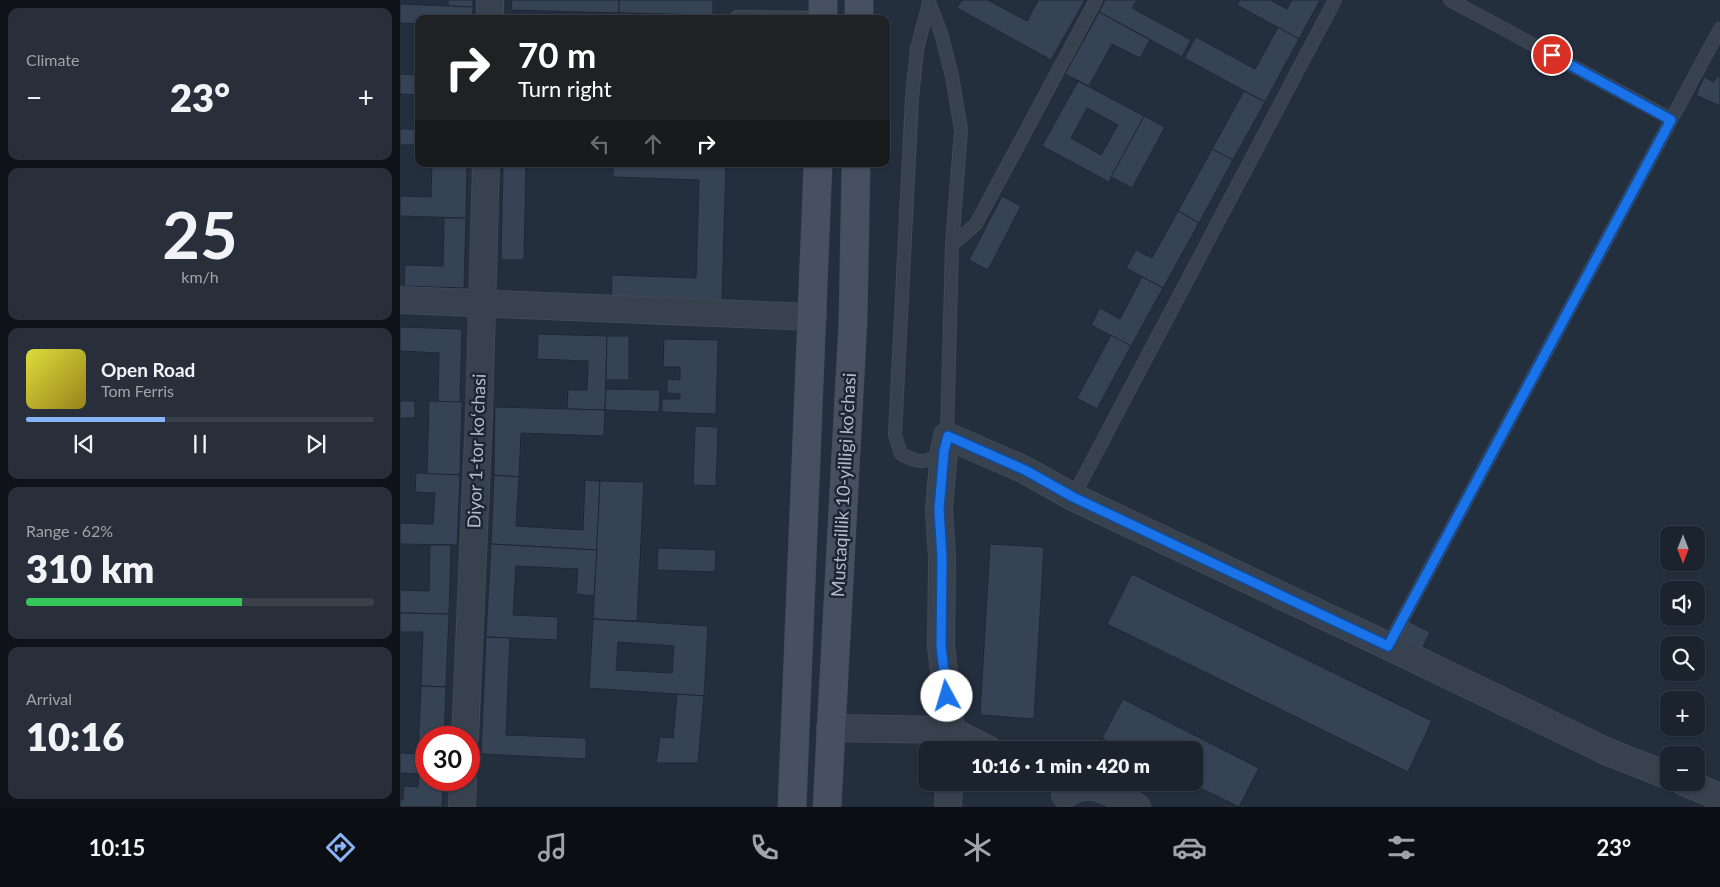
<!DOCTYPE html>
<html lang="en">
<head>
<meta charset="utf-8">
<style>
	body { margin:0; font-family:Lato,sans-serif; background:#282f3a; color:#f1f3f6; height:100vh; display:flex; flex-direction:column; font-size:19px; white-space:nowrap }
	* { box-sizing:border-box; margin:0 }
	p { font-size:16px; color:#a0a4aa }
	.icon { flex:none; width:28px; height:28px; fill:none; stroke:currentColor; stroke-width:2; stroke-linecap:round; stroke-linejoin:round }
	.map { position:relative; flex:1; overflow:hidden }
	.drawer { display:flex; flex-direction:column; gap:8px; padding:8px; background:#0f1319; width:400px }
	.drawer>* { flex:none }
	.guide { position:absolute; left:15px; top:15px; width:475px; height:152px; border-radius:10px; box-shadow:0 1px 4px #0004,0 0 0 1px #39404a; background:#202124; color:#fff; overflow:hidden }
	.needle { width:32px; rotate:180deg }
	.fabs { position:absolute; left:1260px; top:526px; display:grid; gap:10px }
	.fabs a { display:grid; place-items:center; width:45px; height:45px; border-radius:10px; background:#1b232e; box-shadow:0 1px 4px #0004,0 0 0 1px #39404a; font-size:25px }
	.speed { position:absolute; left:15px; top:726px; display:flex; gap:10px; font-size:25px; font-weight:700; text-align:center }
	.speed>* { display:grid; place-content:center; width:65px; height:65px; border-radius:50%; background:#1b232e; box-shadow:0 1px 4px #0004,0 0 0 1px #39404a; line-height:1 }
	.speed .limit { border:8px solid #d22; background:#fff; color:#111 }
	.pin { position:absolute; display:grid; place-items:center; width:42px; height:42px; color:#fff; margin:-21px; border:2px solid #fff; border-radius:50%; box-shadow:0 1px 5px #0007 }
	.me { position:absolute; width:55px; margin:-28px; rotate:354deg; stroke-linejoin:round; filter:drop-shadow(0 0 4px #0008) }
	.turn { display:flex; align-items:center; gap:18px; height:105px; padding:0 20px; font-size:22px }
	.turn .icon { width:65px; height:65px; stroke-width:2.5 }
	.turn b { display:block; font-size:35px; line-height:42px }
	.lanes { display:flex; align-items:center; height:48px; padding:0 20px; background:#0003; justify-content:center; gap:25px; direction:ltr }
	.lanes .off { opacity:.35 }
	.big { font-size:38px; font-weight:800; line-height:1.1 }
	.drawer .tile { flex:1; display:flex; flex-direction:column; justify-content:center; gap:8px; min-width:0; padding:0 18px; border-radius:10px; background:#282f3a }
	.drawer .dial { align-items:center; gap:0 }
	.dial b { font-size:65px; line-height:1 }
	.song { display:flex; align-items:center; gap:15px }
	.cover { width:60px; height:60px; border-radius:8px; background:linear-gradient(135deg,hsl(60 70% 55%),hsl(50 70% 35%)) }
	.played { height:5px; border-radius:2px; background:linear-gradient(90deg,#8ab4f8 40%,#39404a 40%) }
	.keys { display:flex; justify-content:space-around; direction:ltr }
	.heat { display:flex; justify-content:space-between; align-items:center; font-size:28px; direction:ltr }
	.charge { height:8px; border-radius:4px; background:linear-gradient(90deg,#34c759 62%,#39404a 0) }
	.trip { position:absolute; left:518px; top:741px; width:285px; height:50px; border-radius:10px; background:#1b232e; box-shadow:0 1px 4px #0004,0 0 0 1px #39404a; font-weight:800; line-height:50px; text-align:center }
	.tab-bar { display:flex; height:80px; justify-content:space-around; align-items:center; background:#0b0e12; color:#a0a4aa }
	.tab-bar .icon { width:35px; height:35px }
	.tab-bar .selected { color:#8ab4f8 }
	.tab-bar b { font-size:22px; color:#f1f3f6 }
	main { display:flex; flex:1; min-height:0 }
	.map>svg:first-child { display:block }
	.building { fill:#364354; stroke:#1f2835; fill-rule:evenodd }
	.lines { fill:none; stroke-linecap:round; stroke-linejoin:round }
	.lane-casing { stroke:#414a57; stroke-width:14 }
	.street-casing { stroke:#414a57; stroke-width:28 }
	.secondary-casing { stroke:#414a57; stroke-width:29 }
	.lane { stroke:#38414e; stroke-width:12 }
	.street { stroke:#38414e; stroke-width:26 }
	.secondary { stroke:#465061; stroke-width:28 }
	.route-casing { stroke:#114b97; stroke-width:12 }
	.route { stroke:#1a73e8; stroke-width:9 }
	.labels { text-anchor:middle; stroke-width:5; stroke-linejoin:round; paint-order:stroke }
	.street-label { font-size:18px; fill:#b4bcc9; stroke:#1d2633 }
</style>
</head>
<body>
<main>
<section class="drawer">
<div class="tile"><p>Climate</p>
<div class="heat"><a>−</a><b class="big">23°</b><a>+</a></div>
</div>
<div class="tile dial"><b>25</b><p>km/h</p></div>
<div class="tile">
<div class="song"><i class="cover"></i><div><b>Open Road</b><p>Tom Ferris</p></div></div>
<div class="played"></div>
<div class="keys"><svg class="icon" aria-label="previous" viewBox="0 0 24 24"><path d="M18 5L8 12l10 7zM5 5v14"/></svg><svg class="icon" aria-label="pause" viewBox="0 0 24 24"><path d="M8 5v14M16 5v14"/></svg><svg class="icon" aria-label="next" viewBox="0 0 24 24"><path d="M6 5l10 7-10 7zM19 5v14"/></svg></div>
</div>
<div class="tile"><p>Range · 62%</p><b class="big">310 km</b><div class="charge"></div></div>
<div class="tile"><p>Arrival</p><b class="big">10:16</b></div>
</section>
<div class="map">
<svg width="1320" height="807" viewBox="0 0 1320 807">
	<rect width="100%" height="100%" fill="#242f3e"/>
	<g class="building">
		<polygon points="48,0 73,0 73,7 48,6"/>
		<polygon points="112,0 219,0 219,13 111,10"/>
		<polygon points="219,0 313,0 313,15 219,13"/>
		<polygon points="562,0 588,0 627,21 638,0 685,0 651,60 557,8"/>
		<polygon points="705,0 737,0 732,8 791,40 782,57 699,12"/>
		<polygon points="840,0 870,0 887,9 892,0 920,0 899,39 837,5"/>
		<polygon points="0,4 73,7 72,19 19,19 19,24 0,23"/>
		<polygon points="699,12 750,40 740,58 712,44 689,86 665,74"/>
		<polygon points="219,13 265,14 265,19 219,19"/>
		<polygon points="306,15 330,16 330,19 306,19"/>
		<polygon points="878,27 899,39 865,102 784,58 796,37 855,69"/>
		<polygon points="0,74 19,75 19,95 0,94"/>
		<polygon points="1317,76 1320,77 1320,106 1296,95 1304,77 1314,82"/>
		<path d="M 678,81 L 744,116 L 709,182 L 642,146 ZM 687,108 L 718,125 L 701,155 L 671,138 Z"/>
		<polygon points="844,91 865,102 833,160 812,149"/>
		<polygon points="744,116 765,127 732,188 711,177"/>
		<rect x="0" y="129" width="19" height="16"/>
		<polygon points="812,149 833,160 799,223 778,211"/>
		<polygon points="32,164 67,164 66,218 0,216 0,196 31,197"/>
		<polygon points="103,164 126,164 124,260 101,260"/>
		<polygon points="213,164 326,164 322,300 211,297 212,275 296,278 299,180 213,177"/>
		<polygon points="602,196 621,206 588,270 569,260"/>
		<polygon points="778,211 799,223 763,288 726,268 736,250 752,258"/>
		<polygon points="44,218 66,218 64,288 4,286 5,265 43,266"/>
		<polygon points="742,277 763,288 731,346 691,325 700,308 720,319"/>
		<polygon points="0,327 62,329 60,402 38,402 39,353 0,351"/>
		<polygon points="138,334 207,336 205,410 167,409 168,390 187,390 188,361 137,359"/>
		<polygon points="711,335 731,346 697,409 677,398"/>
		<polygon points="207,336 229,336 229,380 206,380"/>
		<polygon points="264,339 318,340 316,414 262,412 262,399 280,399 280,394 267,393 267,379 280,380 280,367 263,367"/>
		<polygon points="206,389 260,390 259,412 205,410"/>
		<rect x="0" y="401" width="15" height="17"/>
		<polygon points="29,401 62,402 60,475 27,474"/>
		<polygon points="95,407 205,410 204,436 121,433 119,477 94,475"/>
		<polygon points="295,426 318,427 316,486 293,485"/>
		<polygon points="16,473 60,475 57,545 0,544 0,523 33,524 35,493 15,492"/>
		<polygon points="94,475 119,477 116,526 183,530 185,480 200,481 197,550 91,544"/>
		<polygon points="200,481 244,482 237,621 193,619"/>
		<polygon points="91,544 197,550 194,596 176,594 178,569 116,566 113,615 158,617 157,640 86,637"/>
		<polygon points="590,544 644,547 634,719 580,715"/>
		<polygon points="30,545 51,545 49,614 0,613 0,590 29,591"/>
		<polygon points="258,548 316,550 315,572 257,570"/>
		<polygon points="732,574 1032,721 1008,772 707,624"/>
		<polygon points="0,613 49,614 46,687 21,686 23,632 0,632"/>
		<path d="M 193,619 L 308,626 L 304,696 L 189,688 ZM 218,642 L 274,646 L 272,673 L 216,670 Z"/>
		<polygon points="1004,619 1030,632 1022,649 995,636"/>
		<polygon points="86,637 110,638 106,735 186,738 186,759 81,754"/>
		<polygon points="21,686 46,687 44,738 26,738 26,754 18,753"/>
		<polygon points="277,694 304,696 298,763 256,763 260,737 273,738"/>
		<polygon points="723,699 859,768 839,807 788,782 794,782 794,750 725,750 702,738"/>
		<polygon points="0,753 26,754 26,780 43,780 42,807 0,807 0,799 3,800 4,786 18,787 19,774 0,773"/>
	</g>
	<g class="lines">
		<defs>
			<g id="lane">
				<polyline points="1050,0 1271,119"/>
				<polyline points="529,2 541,33 552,76 561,130 552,245"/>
				<path d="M 529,3 L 517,49 L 512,98 L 495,435 L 501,454 C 521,464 525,464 544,451"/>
				<polyline points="337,17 423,18"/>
				<polyline points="547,436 552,245 576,224 696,0"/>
				<polyline points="673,497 935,0"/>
				<polyline points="988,646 1320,29"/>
			</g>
			<g id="street">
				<polyline points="90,19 90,0"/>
				<polyline points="0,300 413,317"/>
				<polyline points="430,728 550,730 589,750"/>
				<polyline points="65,738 79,416 86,164"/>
				<polyline points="551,750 552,739 541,646 542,558 539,509 544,451 547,436 625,470 673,497 988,646 1208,752 1269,776"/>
				<polyline points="1284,782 1320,797"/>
				<path d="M 665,795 C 691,776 712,794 737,807"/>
				<polyline points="62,807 63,780"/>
				<polyline points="548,807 549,782"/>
			</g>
			<g id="secondary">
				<polyline points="423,19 423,0"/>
				<polyline points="459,19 459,0"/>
				<polyline points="392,807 418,164"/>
				<polyline points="427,807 453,321 456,164"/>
			</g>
		</defs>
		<use href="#lane" class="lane-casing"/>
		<use href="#street" class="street-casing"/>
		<use href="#secondary" class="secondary-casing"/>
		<use href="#lane" class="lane"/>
		<use href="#street" class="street"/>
		<use href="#secondary" class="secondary"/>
	</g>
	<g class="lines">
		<defs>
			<polyline id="route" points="547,696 541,646 542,558 539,509 544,451 548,436 625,470 673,497 988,646 1271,120 1152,55"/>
		</defs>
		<use href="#route" class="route-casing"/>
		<use href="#route" class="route"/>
	</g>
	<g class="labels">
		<g class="street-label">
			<text transform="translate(77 451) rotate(-88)" y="6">Diyor 1-tor koʻchasi</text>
			<text transform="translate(444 485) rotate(-87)" y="6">Mustaqillik 10-yilligi ko'chasi</text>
		</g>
	</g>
</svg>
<div class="fabs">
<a><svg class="needle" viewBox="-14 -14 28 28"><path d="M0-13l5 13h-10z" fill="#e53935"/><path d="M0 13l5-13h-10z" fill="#a0a4aa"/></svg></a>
<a><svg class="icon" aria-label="sound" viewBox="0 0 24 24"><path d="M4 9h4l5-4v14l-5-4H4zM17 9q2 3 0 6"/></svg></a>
<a><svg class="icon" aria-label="search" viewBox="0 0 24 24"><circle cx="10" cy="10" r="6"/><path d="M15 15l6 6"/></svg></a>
<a>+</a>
<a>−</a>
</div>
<div class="speed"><div class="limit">30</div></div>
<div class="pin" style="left:1152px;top:55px;background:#d93025"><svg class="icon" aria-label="arrive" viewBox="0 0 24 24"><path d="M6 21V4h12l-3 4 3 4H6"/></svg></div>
<svg class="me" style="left:547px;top:696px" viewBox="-20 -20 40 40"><circle r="19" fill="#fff"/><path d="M0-13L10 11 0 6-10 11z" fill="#1a73e8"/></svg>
<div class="trip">10:16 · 1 min · 420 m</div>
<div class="guide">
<div class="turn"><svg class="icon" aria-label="right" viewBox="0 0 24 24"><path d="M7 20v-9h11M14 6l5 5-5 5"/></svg><div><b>70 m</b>Turn right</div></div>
<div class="lanes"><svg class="icon off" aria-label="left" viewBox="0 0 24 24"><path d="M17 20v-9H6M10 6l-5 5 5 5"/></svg><svg class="icon off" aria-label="ahead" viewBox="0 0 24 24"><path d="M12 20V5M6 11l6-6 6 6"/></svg><svg class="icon" aria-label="right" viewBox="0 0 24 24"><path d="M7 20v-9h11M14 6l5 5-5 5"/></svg></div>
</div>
</div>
</main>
<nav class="tab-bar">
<b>10:15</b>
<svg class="icon selected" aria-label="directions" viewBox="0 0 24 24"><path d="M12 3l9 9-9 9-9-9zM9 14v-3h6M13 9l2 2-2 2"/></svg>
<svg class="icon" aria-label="music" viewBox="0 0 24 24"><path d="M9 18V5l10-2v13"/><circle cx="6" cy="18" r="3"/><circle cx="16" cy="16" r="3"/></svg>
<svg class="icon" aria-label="phone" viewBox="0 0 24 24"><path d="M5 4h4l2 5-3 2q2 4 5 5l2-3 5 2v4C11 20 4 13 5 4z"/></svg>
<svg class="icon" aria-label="climate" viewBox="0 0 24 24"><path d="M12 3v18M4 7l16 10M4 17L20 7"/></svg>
<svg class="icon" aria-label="car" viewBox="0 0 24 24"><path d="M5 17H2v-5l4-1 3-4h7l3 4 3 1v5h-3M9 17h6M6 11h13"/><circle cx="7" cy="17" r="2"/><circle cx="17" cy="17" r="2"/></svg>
<svg class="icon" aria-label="filters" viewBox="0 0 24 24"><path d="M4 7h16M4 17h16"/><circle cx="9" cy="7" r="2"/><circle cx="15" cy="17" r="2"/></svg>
<b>23°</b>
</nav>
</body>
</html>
